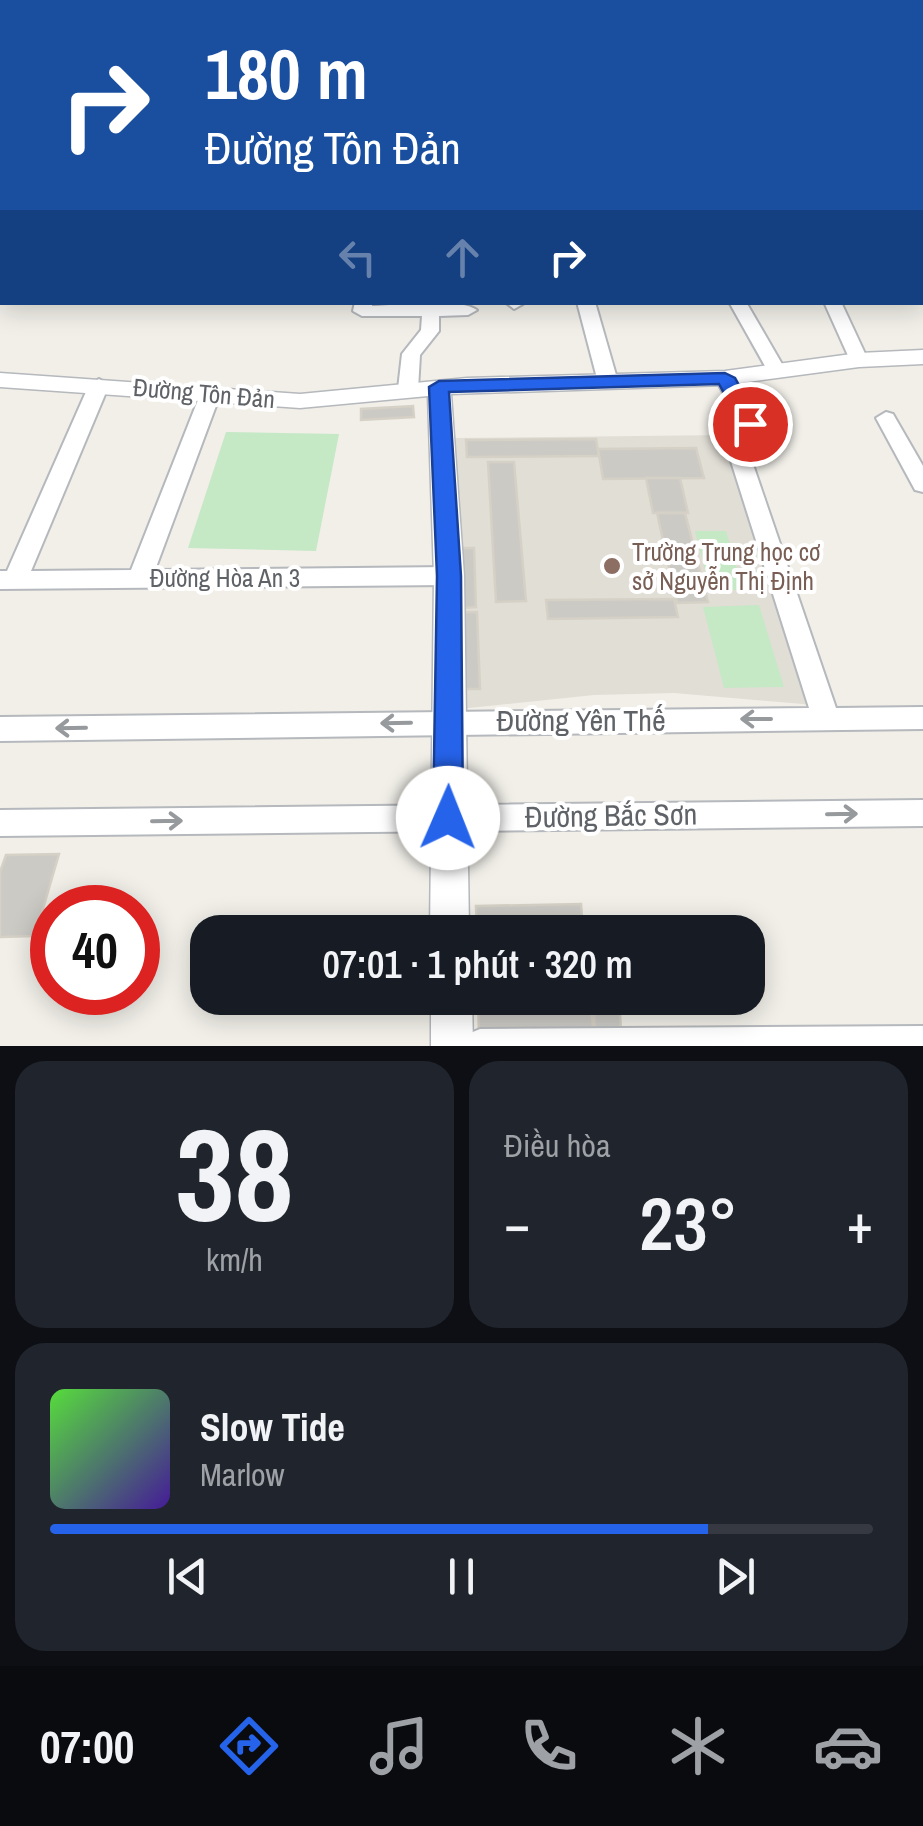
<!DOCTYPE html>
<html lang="vi">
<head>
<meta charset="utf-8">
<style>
	body { margin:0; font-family:"Archivo Narrow",sans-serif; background:#20242c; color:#f1f3f6; height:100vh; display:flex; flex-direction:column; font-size:38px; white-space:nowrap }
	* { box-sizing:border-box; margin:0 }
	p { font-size:32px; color:#9ea1a6 }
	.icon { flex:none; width:55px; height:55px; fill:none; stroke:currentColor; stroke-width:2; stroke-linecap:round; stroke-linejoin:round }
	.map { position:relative; height:1046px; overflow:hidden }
	.panel { display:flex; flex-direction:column; gap:15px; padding:15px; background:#0d0f14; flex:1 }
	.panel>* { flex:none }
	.banner { position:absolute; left:0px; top:0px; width:925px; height:305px; box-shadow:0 5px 25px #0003; background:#1a4fa0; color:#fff; overflow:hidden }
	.speed { position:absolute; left:30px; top:885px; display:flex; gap:20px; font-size:50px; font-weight:700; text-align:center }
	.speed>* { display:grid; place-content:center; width:130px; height:130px; border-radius:50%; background:#171b24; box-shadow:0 5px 25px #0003; line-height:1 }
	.speed .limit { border:15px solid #d22; background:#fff; color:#111 }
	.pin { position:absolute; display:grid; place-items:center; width:85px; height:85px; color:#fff; margin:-42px; border:5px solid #fff; border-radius:50%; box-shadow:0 2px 10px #0007 }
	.me { position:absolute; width:110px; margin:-55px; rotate:1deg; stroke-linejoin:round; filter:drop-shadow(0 0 8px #0008) }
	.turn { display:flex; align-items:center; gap:35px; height:210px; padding:0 40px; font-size:45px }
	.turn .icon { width:130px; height:130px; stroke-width:2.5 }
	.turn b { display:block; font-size:70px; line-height:85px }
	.lanes { display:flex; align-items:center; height:95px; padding:0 40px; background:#0003; justify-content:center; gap:50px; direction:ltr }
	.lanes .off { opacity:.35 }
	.big { font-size:75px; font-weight:600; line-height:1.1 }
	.panel .tile { flex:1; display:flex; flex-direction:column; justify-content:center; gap:15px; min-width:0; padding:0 35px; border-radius:30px; background:#20242c }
	.panel .dial { align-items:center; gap:0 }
	.dial b { font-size:130px; line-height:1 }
	.song { display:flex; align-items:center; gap:30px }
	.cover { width:120px; height:120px; border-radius:15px; background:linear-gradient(135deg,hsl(110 70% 55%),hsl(260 70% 35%)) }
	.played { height:10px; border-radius:5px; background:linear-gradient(90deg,#2563eb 80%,#363941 80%) }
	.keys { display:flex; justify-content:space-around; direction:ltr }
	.heat { display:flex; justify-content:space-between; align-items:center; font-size:55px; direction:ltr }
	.panel .tiles { flex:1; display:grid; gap:15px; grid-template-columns:1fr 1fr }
	.tile:last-child { grid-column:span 2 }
	.trip { position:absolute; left:190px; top:915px; width:575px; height:100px; border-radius:30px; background:#171b24; box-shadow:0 5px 25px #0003; font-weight:600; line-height:100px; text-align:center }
	.menu { display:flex; height:160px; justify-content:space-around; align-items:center; background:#090b0e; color:#9ea1a6 }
	.menu .icon { width:70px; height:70px }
	.menu .active { color:#2563eb }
	.menu b { font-size:45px; color:#f1f3f6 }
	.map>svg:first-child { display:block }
	.education { fill:#e1ded6 }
	.green { fill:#c5e8c5 }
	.building { fill:#cccac5; stroke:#d6d1c6; stroke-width:2.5 }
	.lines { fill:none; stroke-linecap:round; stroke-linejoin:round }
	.minor-casing { stroke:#b5b8bc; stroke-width:4 }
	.tertiary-casing { stroke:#b5b8bc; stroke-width:3 }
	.trunk-casing { stroke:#f9ab00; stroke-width:3 }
	.minor { fill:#fff; fill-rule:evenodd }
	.tertiary { fill:#fff; fill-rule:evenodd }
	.trunk { fill:#feeaa1; fill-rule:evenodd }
	.oneway { stroke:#979a9d }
	.route { fill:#2563eb; stroke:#184099; stroke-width:2.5 }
	.education-dot { fill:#8d6e63; stroke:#fff; stroke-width:4 }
	.labels { text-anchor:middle; stroke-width:8; stroke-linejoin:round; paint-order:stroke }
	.street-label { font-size:25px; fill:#5f6368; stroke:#fff }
	.education-label { font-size:25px; fill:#785e54; stroke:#fff; text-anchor:start }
	.near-street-label { font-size:30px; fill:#5f6368; stroke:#fff }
</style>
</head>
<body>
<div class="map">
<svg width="923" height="1046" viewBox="0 0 923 1046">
	<rect width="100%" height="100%" fill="#f1efe8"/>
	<polygon class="education" points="724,435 814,705 674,693 594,695 459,709 455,438"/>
	<g class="green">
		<polygon points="226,432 339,434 316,551 188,548"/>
		<polygon points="695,531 726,531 743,590 710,590"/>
		<polygon points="759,605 784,687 724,688 703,607"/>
	</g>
	<g class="building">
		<polygon points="413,406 414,417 361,420 361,409"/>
		<polygon points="596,439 599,456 467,457 466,440"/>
		<polygon points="696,448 704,478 603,479 598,449"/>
		<polygon points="488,462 514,462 526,601 496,602"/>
		<polygon points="646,478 680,478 688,513 653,513"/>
		<polygon points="657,513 685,513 708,602 677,603"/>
		<polygon points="462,548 474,548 476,607 463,608"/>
		<polygon points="674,599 678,617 548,619 546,600"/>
		<polygon points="463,612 477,612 480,689 465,689"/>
		<polygon points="59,854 35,936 0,937 0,872 6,855"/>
		<polygon points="581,904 583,932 477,932 476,906"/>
		<polygon points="478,998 590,998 594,1037 479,1038"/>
		<polygon points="593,998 619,998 621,1030 595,1029"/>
	</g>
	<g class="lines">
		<defs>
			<g id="minor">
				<rect x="273" y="0" width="10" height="2"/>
				<polygon points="690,0 702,0 703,2 692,2"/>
				<polygon points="773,0 785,0 786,2 775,2"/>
				<polygon points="848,0 861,0 862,2 850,2"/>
				<polygon points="920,2 923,2 923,8 922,2"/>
				<rect x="0" y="52" width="2" height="6"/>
				<rect x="922" y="129" width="1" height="8"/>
				<polygon points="0,209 2,210 2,219 0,219"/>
				<rect x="922" y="213" width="1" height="10"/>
				<polygon points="922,229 923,230 923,240 922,240"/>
				<rect x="922" y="287" width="1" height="11"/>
				<path d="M 355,302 L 373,302 L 372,306 C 399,305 459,297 477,310 L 468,315 L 439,316 L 439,331 L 420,355 L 418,389 L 408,395 L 398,389 L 402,354 L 421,330 L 422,316 L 362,316 L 353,311 Z"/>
				<polygon points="505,302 523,302 523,304 514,309"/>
				<polygon points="577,302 595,302 618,382 615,386 608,388 598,382"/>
				<polygon points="729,302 746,302 786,371 784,375 770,375"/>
				<polygon points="824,302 841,302 868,360 866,364 859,366 850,360"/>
				<polygon points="725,372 732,374 760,423 744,438 836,708 923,707 923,729 0,741 0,717 809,708 723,436 739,421 715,378"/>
				<polygon points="99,379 109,385 31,571 131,570 200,395 210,389 220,395 155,570 449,567 457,570 461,576 457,582 449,585 0,589 0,571 7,571 89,385"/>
				<polygon points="886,412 893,414 923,466 923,492 915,490 876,418"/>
				<polygon points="923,800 923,826 0,836 0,810"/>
				<polygon points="923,1026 923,1046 463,1046 468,1034 480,1029"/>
			</g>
			<g id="tertiary">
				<polygon points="547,0 561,0 562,2 548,2"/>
				<rect x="0" y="97" width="2" height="10"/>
				<rect x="0" y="119" width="2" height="10"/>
				<rect x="922" y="120" width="1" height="10"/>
				<polygon points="923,350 923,364 859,367 725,385 451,394 464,576 469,932 430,932 434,576 428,396 300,408 0,387 0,373 300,394 467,378 725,371 859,353"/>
				<polygon points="431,998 472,998 473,1046 431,1046"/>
			</g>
			<g id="trunk">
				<rect x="922" y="101" width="1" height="12"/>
				<rect x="0" y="107" width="2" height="12"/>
			</g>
		</defs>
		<use href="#minor" class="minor-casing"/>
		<use href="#tertiary" class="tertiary-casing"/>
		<use href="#trunk" class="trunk-casing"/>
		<use href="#minor" class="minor"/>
		<use href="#tertiary" class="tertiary"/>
		<use href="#trunk" class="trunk"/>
	</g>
	<defs><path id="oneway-shaft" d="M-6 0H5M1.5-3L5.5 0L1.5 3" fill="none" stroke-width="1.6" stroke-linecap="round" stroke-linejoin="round" transform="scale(2.5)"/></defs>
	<g class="oneway">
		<use href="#oneway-shaft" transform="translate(756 719) rotate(180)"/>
		<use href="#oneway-shaft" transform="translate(396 723) rotate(179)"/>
		<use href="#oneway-shaft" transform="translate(71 728) rotate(179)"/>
		<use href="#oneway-shaft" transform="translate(842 814) rotate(-1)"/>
		<use href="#oneway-shaft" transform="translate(167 821) rotate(-1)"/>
	</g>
	<polygon class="route" points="725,373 735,378 760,424 757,428 743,428 719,384 449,392 461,576 463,818 459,828 448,832 437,828 433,818 437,576 429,387 439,381"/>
	<circle class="education-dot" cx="612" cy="566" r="10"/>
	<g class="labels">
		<g class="street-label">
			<text transform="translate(204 393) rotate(5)" y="9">Đường Tôn Đản</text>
			<text x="225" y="587">Đường Hòa An 3</text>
		</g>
		<g class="education-label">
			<text x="632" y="561">Trường Trung học cơ<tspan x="632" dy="29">sở Nguyễn Thị Định</tspan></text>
		</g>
		<g class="near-street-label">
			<text x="581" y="731">Đường Yên Thế</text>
			<text transform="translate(611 816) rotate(-1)" y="10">Đường Bắc Sơn</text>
		</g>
	</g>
</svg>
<div class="speed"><div class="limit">40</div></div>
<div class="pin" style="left:750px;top:424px;background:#d93025"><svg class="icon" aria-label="arrive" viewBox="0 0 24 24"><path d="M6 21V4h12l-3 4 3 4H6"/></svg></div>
<svg class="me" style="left:448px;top:818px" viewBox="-20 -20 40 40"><circle r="19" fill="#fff"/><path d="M0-13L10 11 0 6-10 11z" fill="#2563eb"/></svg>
<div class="trip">07:01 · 1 phút · 320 m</div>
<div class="banner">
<div class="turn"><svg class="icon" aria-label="right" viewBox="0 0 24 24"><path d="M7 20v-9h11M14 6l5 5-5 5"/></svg><div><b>180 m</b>Đường Tôn Đản</div></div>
<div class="lanes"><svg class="icon off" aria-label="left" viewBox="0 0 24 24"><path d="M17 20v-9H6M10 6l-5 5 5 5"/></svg><svg class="icon off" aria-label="ahead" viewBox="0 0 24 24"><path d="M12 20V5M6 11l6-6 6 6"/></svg><svg class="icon" aria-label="right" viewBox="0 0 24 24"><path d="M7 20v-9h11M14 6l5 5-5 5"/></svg></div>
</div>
</div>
<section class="panel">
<div class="tiles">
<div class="tile dial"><b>38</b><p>km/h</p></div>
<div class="tile"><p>Điều hòa</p>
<div class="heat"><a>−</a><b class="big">23°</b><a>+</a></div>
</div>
<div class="tile">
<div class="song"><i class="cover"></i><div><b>Slow Tide</b><p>Marlow</p></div></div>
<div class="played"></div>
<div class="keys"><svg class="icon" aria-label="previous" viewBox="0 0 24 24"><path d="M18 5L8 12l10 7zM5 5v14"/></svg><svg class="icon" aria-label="pause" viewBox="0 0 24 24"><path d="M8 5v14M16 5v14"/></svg><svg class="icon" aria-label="next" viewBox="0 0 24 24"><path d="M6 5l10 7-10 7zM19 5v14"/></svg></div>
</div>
</div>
</section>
<nav class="menu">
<b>07:00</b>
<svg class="icon active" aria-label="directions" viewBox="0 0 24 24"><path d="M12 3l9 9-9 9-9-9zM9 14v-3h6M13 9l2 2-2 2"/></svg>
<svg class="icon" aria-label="music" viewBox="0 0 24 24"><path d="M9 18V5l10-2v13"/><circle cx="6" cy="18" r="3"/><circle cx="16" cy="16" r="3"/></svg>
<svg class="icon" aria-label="phone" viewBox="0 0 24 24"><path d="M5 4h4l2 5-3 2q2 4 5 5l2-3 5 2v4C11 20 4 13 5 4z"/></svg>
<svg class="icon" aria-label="climate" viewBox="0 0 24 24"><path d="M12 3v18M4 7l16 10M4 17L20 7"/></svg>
<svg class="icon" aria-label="car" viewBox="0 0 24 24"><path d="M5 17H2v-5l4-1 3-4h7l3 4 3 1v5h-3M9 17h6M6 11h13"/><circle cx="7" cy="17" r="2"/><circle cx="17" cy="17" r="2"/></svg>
</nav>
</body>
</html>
